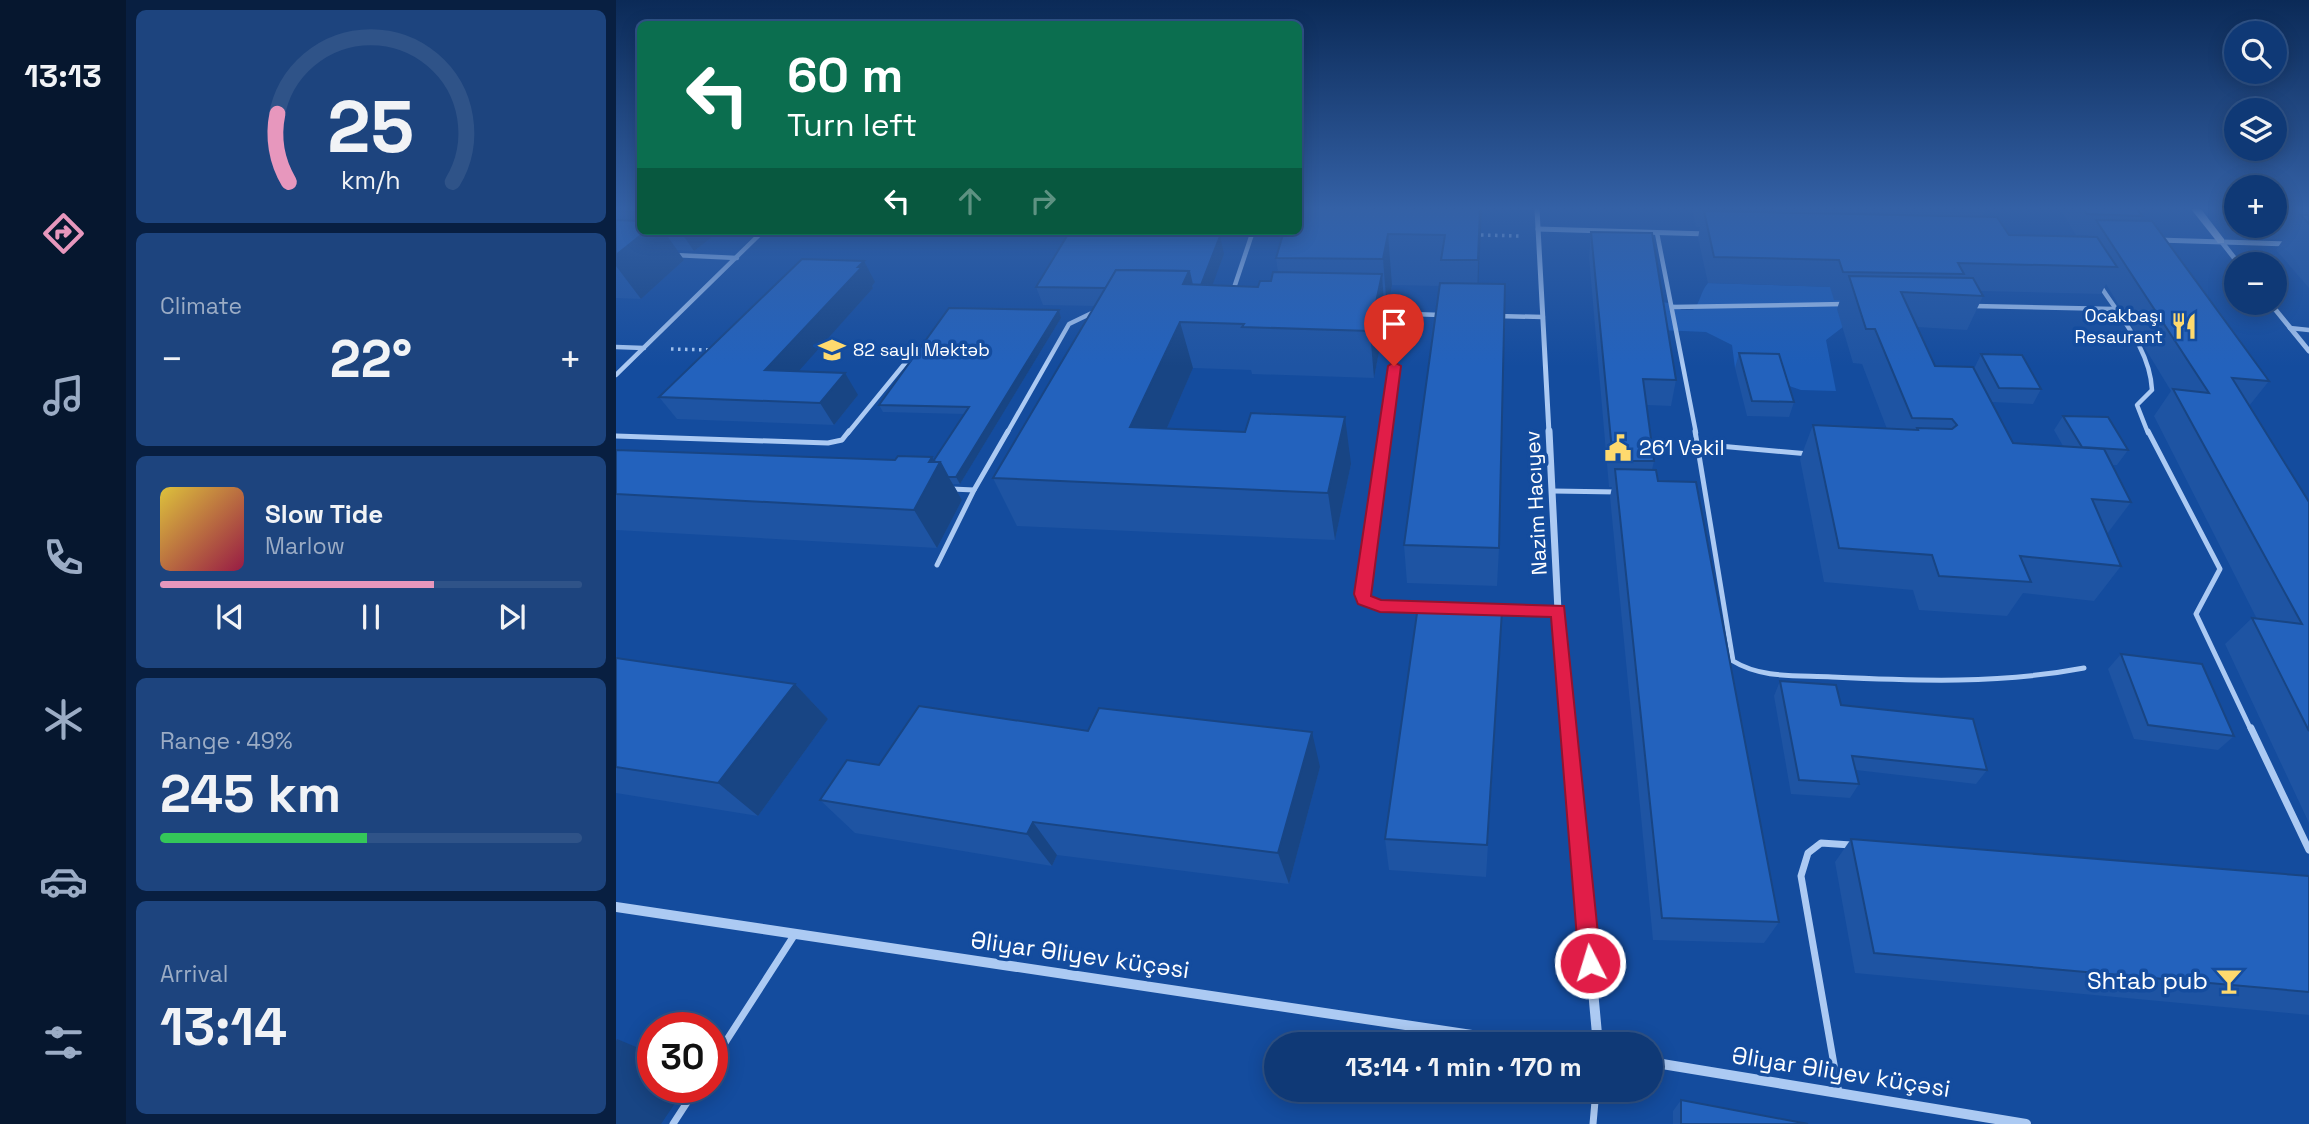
<!DOCTYPE html>
<html lang="en">
<head>
<meta charset="utf-8">
<style>
	body { margin:0; font-family:"Space Grotesk",sans-serif; background:#1d447e; color:#f1f3f6; height:100vh; display:flex; flex-direction:column; font-size:26px; white-space:nowrap }
	* { box-sizing:border-box; margin:0 }
	p { font-size:23px; color:#9bacc5 }
	.icon { flex:none; width:38px; height:38px; fill:none; stroke:currentColor; stroke-width:2; stroke-linecap:round; stroke-linejoin:round }
	.map { position:relative; flex:1; overflow:hidden }
	.details { display:flex; flex-direction:column; gap:10px; padding:10px; background:#081f41; width:490px }
	.details>* { flex:none }
	.hud { position:absolute; left:21px; top:21px; width:665px; height:214px; border-radius:10px; box-shadow:0 4px 18px #0003,0 0 0 2px #2f5388; background:#0b6e4f; color:#fff; overflow:hidden }
	.fabs { position:absolute; left:1608px; top:21px; display:grid; gap:14px }
	.fabs a { display:grid; place-items:center; width:63px; height:63px; border-radius:50%; background:#0f3976; box-shadow:0 4px 18px #0003,0 0 0 2px #2f5388; font-size:35px }
	.speed { position:absolute; left:21px; top:1012px; display:flex; gap:14px; font-size:35px; font-weight:700; text-align:center }
	.speed>* { display:grid; place-content:center; width:91px; height:91px; border-radius:50%; background:#0f3976; box-shadow:0 4px 18px #0003,0 0 0 2px #2f5388; line-height:1 }
	.speed .limit { border:10px solid #d22; background:#fff; color:#111 }
	.pin { position:absolute; display:grid; place-items:center; width:60px; height:60px; color:#fff; margin:-72px -30px; border-radius:50% 50% 50% 0; rotate:-45deg; box-shadow:0 0 7px #0007 }
	.pin .icon { rotate:45deg }
	.me { position:absolute; width:77px; margin:-38px; rotate:355deg; stroke-linejoin:round; filter:drop-shadow(0 0 5px #0008) }
	.turn { display:flex; align-items:center; gap:24px; height:147px; padding:0 35px; font-size:32px }
	.turn .icon { width:91px; height:91px; stroke-width:2.5 }
	.turn b { display:block; font-size:49px; line-height:60px }
	.lanes { display:flex; align-items:center; height:66px; padding:0 35px; background:#0003; justify-content:center; gap:35px; direction:ltr }
	.lanes .off { opacity:.35 }
	.big { font-size:52px; font-weight:600; line-height:1.1 }
	.details .card { flex:1; display:flex; flex-direction:column; justify-content:center; gap:10px; min-width:0; padding:0 24px; border-radius:10px; background:#1d447e }
	.details .dial { align-items:center; gap:0 }
	.dial svg { height:182px; overflow:visible; fill:none; stroke:#2f5388; stroke-width:7; stroke-linecap:round; text-anchor:middle }
	.dial text { fill:#f1f3f6; stroke:none }
	.song { display:flex; align-items:center; gap:21px }
	.cover { width:84px; height:84px; border-radius:10px; background:linear-gradient(135deg,hsl(50 70% 55%),hsl(340 70% 35%)) }
	.played { height:7px; border-radius:4px; background:linear-gradient(90deg,#e797bd 65%,#2f5388 65%) }
	.keys { display:flex; justify-content:space-around; direction:ltr }
	.heat { display:flex; justify-content:space-between; align-items:center; font-size:38px; direction:ltr }
	.charge { height:10px; border-radius:5px; background:linear-gradient(90deg,#34c759 49%,#2f5388 0) }
	.trip { position:absolute; left:648px; top:1032px; width:399px; height:70px; border-radius:35px; background:#0f3976; box-shadow:0 4px 18px #0003,0 0 0 2px #2f5388; font-weight:600; line-height:70px; text-align:center }
	main { display:flex; flex:1; min-height:0 }
	.menu { display:flex; flex-direction:column; width:126px; justify-content:space-around; align-items:center; background:#06172f; color:#9bacc5 }
	.menu .icon { width:49px; height:49px }
	.menu .active { color:#e797bd }
	.menu b { font-size:32px; color:#f1f3f6 }
	.map>svg:first-child { display:block }
	.green { fill:#1d5db8 }
	.lines { fill:none; stroke-linecap:round; stroke-linejoin:round }
	.path { stroke:#accaf3; stroke-width:3.5; stroke-dasharray:2.5 4.5; stroke-linecap:butt }
	.lane-far2 { stroke:#accaf3; stroke-width:4.5 }
	.lane-far1 { stroke:#accaf3; stroke-width:5 }
	.lane { stroke:#accaf3; stroke-width:7 }
	.street-far2 { stroke:#accaf3; stroke-width:5 }
	.street-far1 { stroke:#accaf3; stroke-width:7 }
	.street { stroke:#accaf3; stroke-width:10 }
	.secondary { fill:#dce9fd; fill-rule:evenodd }
	.wall { fill:#1e54a3 }
	.shaded-wall { fill:#184584 }
	.building { fill:#2362bd; stroke:#184584; stroke-width:2 }
	.route { fill:#e11d48; stroke:#92132f; stroke-width:2 }
	.labels { text-anchor:middle; stroke-width:7; stroke-linejoin:round; paint-order:stroke }
	.far-poi-label { font-size:18px; fill:#fff; stroke:#144c9e; text-anchor:end }
	.poi-label { font-size:21px; fill:#fff; stroke:#144c9e; text-anchor:start }
	.street-label { font-size:21px; fill:#fff; stroke:#144c9e }
	.near-street-label { font-size:24px; fill:#fff; stroke:#144c9e }
	.near-poi-label { font-size:24px; fill:#fff; stroke:#144c9e; text-anchor:end }
</style>
</head>
<body>
<main>
<nav class="menu">
<b>13:13</b>
<svg class="icon active" aria-label="directions" viewBox="0 0 24 24"><path d="M12 3l9 9-9 9-9-9zM9 14v-3h6M13 9l2 2-2 2"/></svg>
<svg class="icon" aria-label="music" viewBox="0 0 24 24"><path d="M9 18V5l10-2v13"/><circle cx="6" cy="18" r="3"/><circle cx="16" cy="16" r="3"/></svg>
<svg class="icon" aria-label="phone" viewBox="0 0 24 24"><path d="M5 4h4l2 5-3 2q2 4 5 5l2-3 5 2v4C11 20 4 13 5 4z"/></svg>
<svg class="icon" aria-label="climate" viewBox="0 0 24 24"><path d="M12 3v18M4 7l16 10M4 17L20 7"/></svg>
<svg class="icon" aria-label="car" viewBox="0 0 24 24"><path d="M5 17H2v-5l4-1 3-4h7l3 4 3 1v5h-3M9 17h6M6 11h13"/><circle cx="7" cy="17" r="2"/><circle cx="17" cy="17" r="2"/></svg>
<svg class="icon" aria-label="filters" viewBox="0 0 24 24"><path d="M4 7h16M4 17h16"/><circle cx="9" cy="7" r="2"/><circle cx="15" cy="17" r="2"/></svg>
</nav>
<section class="details">
<div class="card dial"><svg viewBox="0 0 100 80">
<path d="M14 69A42 42 0 1 1 86 69"/>
<path d="M14 69A42 42 0 0 1 9 39" stroke="#e797bd"/>
<text x="50" y="56" font-size="32" font-weight="700">25</text>
<text x="50" y="72" font-size="11">km/h</text>
</svg></div>
<div class="card"><p>Climate</p>
<div class="heat"><a>−</a><b class="big">22°</b><a>+</a></div>
</div>
<div class="card">
<div class="song"><i class="cover"></i><div><b>Slow Tide</b><p>Marlow</p></div></div>
<div class="played"></div>
<div class="keys"><svg class="icon" aria-label="previous" viewBox="0 0 24 24"><path d="M18 5L8 12l10 7zM5 5v14"/></svg><svg class="icon" aria-label="pause" viewBox="0 0 24 24"><path d="M8 5v14M16 5v14"/></svg><svg class="icon" aria-label="next" viewBox="0 0 24 24"><path d="M6 5l10 7-10 7zM19 5v14"/></svg></div>
</div>
<div class="card"><p>Range · 49%</p><b class="big">245 km</b><div class="charge"></div></div>
<div class="card"><p>Arrival</p><b class="big">13:14</b></div>
</section>
<div class="map">
<svg width="1693" height="1124" viewBox="0 0 1693 1124">
	<rect width="100%" height="100%" fill="#144c9e"/>
	<path class="green" d="M 1092,283 L 1222,287 L 1236,320 L 1210,340 L 1220,391 L 1185,390 L 1119,368 L 1116,345 L 1090,332 L 1043,330 L 1047,302 L 1061,305 L 1065,310 L 1077,310 C 1085,302 1084,292 1092,283 Z"/>
	<g class="lines">
		<g class="path">
			<polyline points="865,235 904,236"/>
			<polyline points="55,349 96,350"/>
		</g>
		<g class="lane-far2">
			<polyline points="637,232 672,233"/>
			<polyline points="1041,233 1080,433"/>
			<polyline points="58,255 121,258"/>
			<path d="M 1483,284 C 1504,317 1534,349 1536,390 L 1521,405 L 1532,433"/>
			<polyline points="617,291 637,231"/>
			<polyline points="1358,306 1498,309"/>
			<polyline points="1056,307 1229,304"/>
			<polyline points="762,313 826,315"/>
			<polyline points="881,316 927,317"/>
			<polyline points="1674,328 1693,330"/>
			<polyline points="0,347 28,348"/>
			<polyline points="0,375 147,231"/>
			<polyline points="232,433 299,351"/>
			<polyline points="391,433 453,324 480,311"/>
			<polyline points="769,433 786,313"/>
		</g>
		<g class="lane-far1">
			<polyline points="769,431 746,594 748,600 754,604 807,607"/>
			<path d="M 1079,431 L 1117,661 C 1146,679 1183,675 1216,677 C 1301,681 1384,684 1468,668"/>
			<polyline points="1532,431 1604,569 1580,614 1635,730"/>
			<polyline points="0,436 212,443 226,440 233,431"/>
			<polyline points="1081,444 1193,454"/>
			<polyline points="336,489 358,490"/>
			<polyline points="937,491 1001,492"/>
			<polyline points="321,565 358,490 392,431"/>
			<polyline points="838,608 942,611"/>
		</g>
		<g class="lane">
			<polyline points="1635,728 1693,850"/>
			<polyline points="96,1063 179,934"/>
			<polyline points="1223,1093 1185,876 1192,853 1205,843 1235,845"/>
			<polyline points="57,1124 81,1087"/>
			<polyline points="977,1124 980,1090"/>
		</g>
		<g class="street-far2">
			<polyline points="921,209 933,433"/>
			<polyline points="922,229 1092,234"/>
			<polyline points="1542,240 1673,244"/>
			<polyline points="1605,241 1623,264"/>
			<polyline points="1654,303 1693,351"/>
		</g>
		<polyline class="street-far1" points="933,431 942,611 953,730"/>
		<g class="street">
			<polyline points="953,728 982,1045"/>
			<polyline points="0,907 923,1045"/>
			<polyline points="1034,1062 1410,1124"/>
		</g>
		<polygon class="secondary" points="1575,209 1585,209 1608,239 1608,243 1602,243"/>
	</g>
	<g class="wall">
		<polygon points="0,209 24,209 24,231 104,231 78,251 61,250 68,260 25,299 0,298"/>
		<polygon points="682,209 866,209 862,284 883,548 881,586 791,583 788,545 824,286 776,285 771,310 768,310 769,320 758,378 636,374 635,370 577,368 551,428 735,464 719,540 401,526 377,478 479,306 427,305 420,287 454,231 568,231 565,236 608,254 596,285 642,287 655,281 662,272 660,258"/>
		<polygon points="1076,209 1370,209 1366,217 1393,235 1472,237 1472,235 1460,235 1444,209 1529,209 1527,213 1523,212 1526,216 1523,221 1653,381 1633,406 1693,502 1693,823 1609,644 1636,618 1641,619 1538,416 1555,391 1490,284 1485,294 1364,291 1367,296 1351,330 1301,327 1319,366 1358,369 1365,354 1425,389 1417,404 1376,402 1397,443 1447,446 1438,430 1447,416 1512,450 1501,465 1496,465 1515,502 1491,534 1505,566 1478,601 1407,593 1391,616 1303,610 1297,590 1208,582 1184,459 1197,425 1271,429 1246,364 1237,363 1221,309 1224,300 1218,300 1214,287 1092,283 1082,238 1084,227 1080,227"/>
		<polygon points="1659,209 1693,209 1693,288 1660,250 1667,240 1651,239 1640,226 1659,226"/>
		<polygon points="975,232 1060,380 1055,406 1031,405 1038,461 1036,470 1042,481 1163,922 1148,943 1037,940 994,497 996,487 993,487 973,257"/>
		<polygon points="259,282 256,286 257,288 182,371 242,395 218,425 61,419 43,397"/>
		<polygon points="443,310 445,318 344,484 337,484 346,500 321,548 0,530 0,450 279,460 316,457 318,460 348,414 267,412 263,405"/>
		<polygon points="1123,353 1178,402 1173,417 1131,416 1119,368"/>
		<polygon points="884,648 870,877 773,870 769,839"/>
		<polygon points="1505,654 1618,736 1602,750 1518,739 1492,669"/>
		<polygon points="0,658 179,684 212,719 142,816 0,793"/>
		<polygon points="1164,681 1225,705 1371,770 1360,784 1240,770 1243,784 1234,798 1175,794 1158,696"/>
		<polygon points="263,765 704,767 673,884 441,855 436,866 239,833 204,800"/>
		<polygon points="1235,839 1693,876 1693,1015 1239,973 1219,862"/>
		<polygon points="1065,1100 1192,1124 1057,1124 1057,1111"/>
	</g>
	<g class="shaded-wall">
		<polygon points="864,209 866,209 861,311 862,260"/>
		<polygon points="30,231 48,231 68,260 25,299 0,266 0,255"/>
		<polygon points="64,231 104,231 78,251"/>
		<polygon points="555,231 568,231 557,253 553,236"/>
		<polygon points="772,234 776,285 771,310 767,259"/>
		<polygon points="604,236 608,254 588,308 583,290"/>
		<polygon points="248,261 259,282 256,286 257,288 164,392 149,370"/>
		<polygon points="573,271 584,317 567,284"/>
		<polygon points="766,274 769,320 758,378 754,331"/>
		<polygon points="443,310 445,318 344,484 340,477"/>
		<polygon points="564,322 577,368 531,474 514,427"/>
		<polygon points="229,373 242,395 218,425 204,403"/>
		<polygon points="729,417 735,464 719,540 712,493"/>
		<polygon points="316,457 322,466 324,462 346,500 321,548 298,510 313,462"/>
		<polygon points="179,684 212,719 142,816 102,783"/>
		<polygon points="696,732 704,767 673,884 662,853"/>
		<polygon points="417,822 441,855 436,866 411,834"/>
		<polygon points="1,1039 37,1054 37,1087 70,1087 45,1124 0,1124 0,1041"/>
	</g>
	<g class="building">
		<polygon points="0,209 24,209 24,212 0,211"/>
		<polygon points="682,209 864,209 862,260 825,260 829,235 772,234 767,259 660,258 668,231 682,231"/>
		<polygon points="1468,209 1521,209 1526,216 1471,214"/>
		<polygon points="1088,211 1381,217 1393,235 1481,237 1501,267 1342,263 1348,274 1227,272 1223,260 1098,257"/>
		<polygon points="1685,215 1693,215 1693,224"/>
		<polygon points="0,220 24,221 24,231 30,231 0,255"/>
		<polygon points="1480,220 1536,221 1653,381 1616,378 1693,502 1693,731 1636,618 1686,624 1557,389 1593,393"/>
		<polygon points="454,231 555,231 553,236 604,236 585,285 576,285 573,271 500,270 490,288 420,287"/>
		<polygon points="975,232 1036,233 1060,380 1027,379 1038,461 997,461"/>
		<polygon points="186,259 248,261 242,267 246,267 149,370 229,373 204,403 43,397"/>
		<polygon points="500,270 573,271 567,284 642,287 644,281 655,281 657,272 766,274 754,331 626,327 628,324 564,322 514,427 629,432 635,413 729,417 712,493 377,478"/>
		<polygon points="1233,276 1357,278 1367,296 1285,292 1319,366 1357,367 1397,443 1488,449 1515,502 1476,499 1505,566 1404,556 1415,582 1323,576 1316,555 1223,548 1197,425 1302,430 1301,428 1336,429 1341,425 1336,419 1296,418 1259,329 1250,329"/>
		<polygon points="824,283 889,284 883,548 788,545"/>
		<polygon points="333,308 443,310 340,477 332,477 324,462 319,462 318,460 353,407 263,405"/>
		<polygon points="1123,353 1163,354 1178,402 1136,401"/>
		<polygon points="1365,354 1406,355 1425,389 1383,388"/>
		<polygon points="1447,416 1492,417 1512,450 1466,447"/>
		<polygon points="0,450 279,460 282,456 316,457 313,462 324,462 298,510 0,494"/>
		<polygon points="999,469 1040,470 1042,481 1080,482 1163,922 1046,918"/>
		<polygon points="802,606 886,611 871,845 769,839"/>
		<polygon points="1505,654 1586,664 1618,736 1532,725"/>
		<polygon points="0,658 179,684 102,783 0,767"/>
		<polygon points="1164,681 1220,685 1225,705 1357,719 1371,770 1236,756 1243,784 1183,780"/>
		<polygon points="303,706 472,731 483,708 696,732 662,853 417,822 411,834 204,800 231,760 263,765"/>
		<polygon points="1235,839 1693,876 1693,992 1258,953"/>
		<polygon points="1065,1100 1192,1124 1065,1124"/>
	</g>
	<linearGradient id="sky" x2="0" y2="1"><stop stop-color="#0b2a57"/><stop offset="0.57" stop-color="#3461a6"/><stop offset="1" stop-color="#3461a6" stop-opacity="0"/></linearGradient>
	<rect width="1693" height="366" fill="url(#sky)"/>
	<polygon class="route" points="778,362 785,366 755,596 765,600 948,606 985,963 982,971 974,974 966,971 963,963 935,617 764,612 742,604 738,594 772,366"/>
	<defs>
		<symbol id="restaurant-bare" viewBox="-9 -9 18 18"><path d="M-5-6h1v4h1v-4h1v4h1v-4h1v5L-1.5 .5V6h-2V.5L-5-1ZM5-6V6H3V1.5H1.5Q1.5-4 5-6Z" fill="#ffda6e" stroke="#144c9e" stroke-width="2.5" paint-order="stroke"/></symbol>
		<symbol id="school-bare" viewBox="-9 -9 18 18"><path d="M0-5L7-2L0 1L-7-2ZM-4 1L0 2.5L4 1V4Q0 6-4 4Z" fill="#ffda6e" stroke="#144c9e" stroke-width="2.5" paint-order="stroke"/></symbol>
		<symbol id="civic-bare" viewBox="-9 -9 18 18"><path d="M-.6-6.5H3V-4.5H.6V-3L4-1V1h2V6H-6V1h2V-1L-.6-3ZM-1.2 2.5V6h2.4V2.5Z" fill="#ffda6e" stroke="#144c9e" stroke-width="2.5" paint-order="stroke"/></symbol>
		<symbol id="bar-bare" viewBox="-9 -9 18 18"><path d="M-6-5H6L.8 .8V4.5H3.5V6h-7V4.5H-.8V.8Z" fill="#ffda6e" stroke="#144c9e" stroke-width="2.5" paint-order="stroke"/></symbol>
	</defs>
	<g fill-rule="evenodd">
		<use href="#restaurant-bare" x="1549" y="307" width="38" height="38"/>
		<use href="#school-bare" x="197" y="331" width="38" height="38"/>
		<use href="#civic-bare" x="983" y="429" width="38" height="38"/>
		<use href="#bar-bare" x="1594" y="962" width="38" height="38"/>
	</g>
	<g class="labels">
		<g class="far-poi-label">
			<text x="1547" y="322">Ocakbaşı<tspan x="1547" dy="21">Resaurant</tspan></text>
			<text x="237" y="356" text-anchor="start">82 saylı Məktəb</text>
		</g>
		<g class="poi-label">
			<text x="1023" y="455">261 Vəkil</text>
		</g>
		<g class="street-label">
			<text transform="translate(920 503) rotate(-93)" y="7">Nazim Hacıyev</text>
		</g>
		<g class="near-street-label">
			<text transform="translate(464 955) rotate(8)" y="8">Əliyar Əliyev küçəsi</text>
			<text transform="translate(1225 1072) rotate(9)" y="8">Əliyar Əliyev küçəsi</text>
		</g>
		<g class="near-poi-label">
			<text x="1592" y="989">Shtab pub</text>
		</g>
	</g>
</svg>
<div class="fabs">
<a><svg class="icon" aria-label="search" viewBox="0 0 24 24"><circle cx="10" cy="10" r="6"/><path d="M15 15l6 6"/></svg></a>
<a><svg class="icon" aria-label="layers" viewBox="0 0 24 24"><path d="M12 4l9 5-9 5-9-5zM3 14l9 5 9-5"/></svg></a>
<a>+</a>
<a>−</a>
</div>
<div class="speed"><div class="limit">30</div></div>
<div class="pin" style="left:778px;top:366px;background:#d93025"><svg class="icon" aria-label="arrive" viewBox="0 0 24 24"><path d="M6 21V4h12l-3 4 3 4H6"/></svg></div>
<svg class="me" style="left:974px;top:963px" viewBox="-20 -20 40 40"><circle r="17" fill="#e11d48" stroke="#fff" stroke-width="3"/><path d="M0-11L8 9 0 5-8 9z" fill="#fff"/></svg>
<div class="trip">13:14 · 1 min · 170 m</div>
<div class="hud">
<div class="turn"><svg class="icon" aria-label="left" viewBox="0 0 24 24"><path d="M17 20v-9H6M10 6l-5 5 5 5"/></svg><div><b>60 m</b>Turn left</div></div>
<div class="lanes"><svg class="icon" aria-label="left" viewBox="0 0 24 24"><path d="M17 20v-9H6M10 6l-5 5 5 5"/></svg><svg class="icon off" aria-label="ahead" viewBox="0 0 24 24"><path d="M12 20V5M6 11l6-6 6 6"/></svg><svg class="icon off" aria-label="right" viewBox="0 0 24 24"><path d="M7 20v-9h11M14 6l5 5-5 5"/></svg></div>
</div>
</div>
</main>
</body>
</html>
